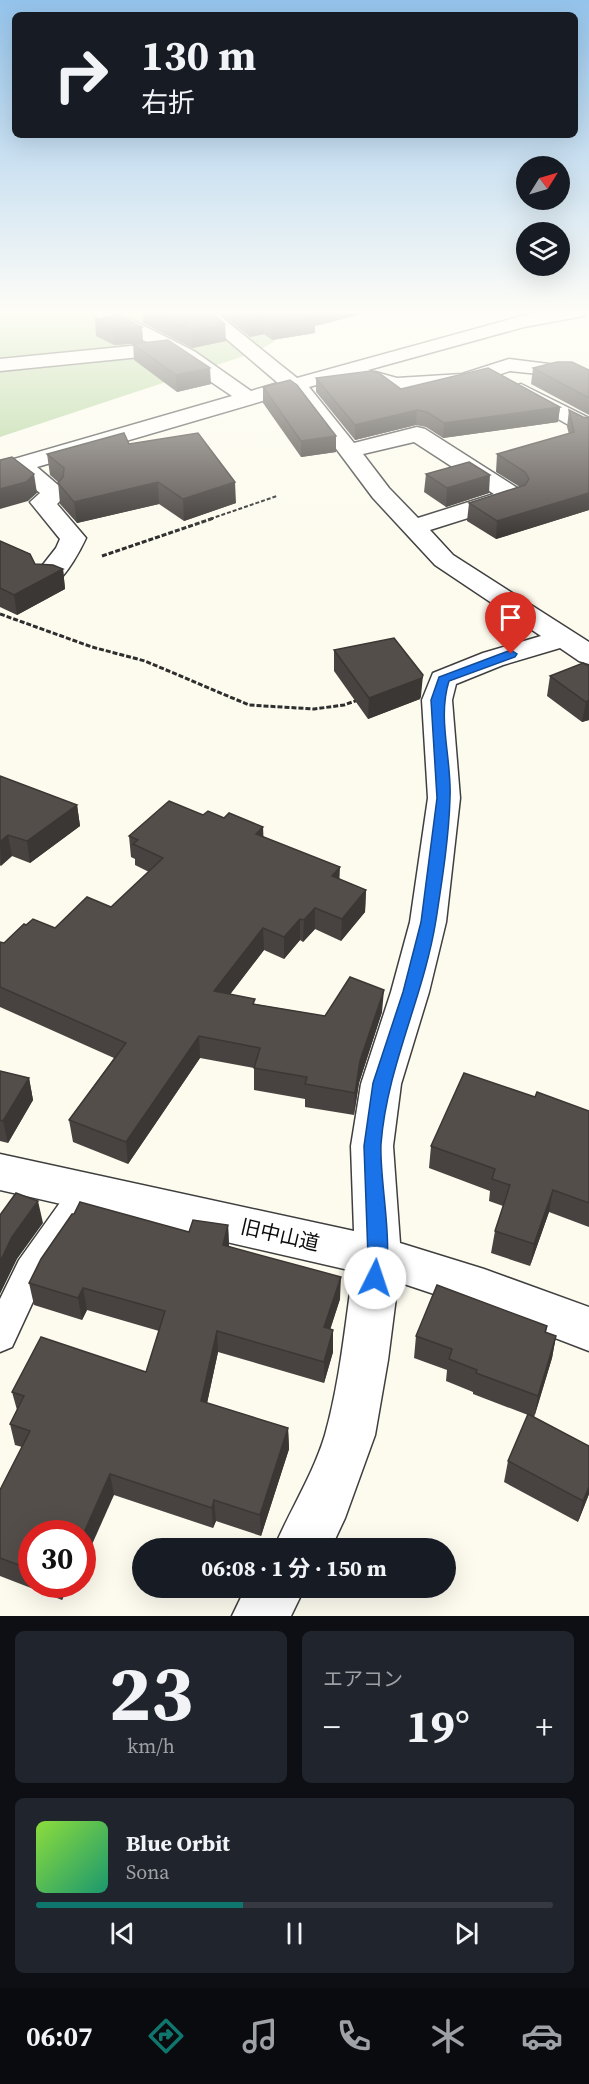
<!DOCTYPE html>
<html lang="ja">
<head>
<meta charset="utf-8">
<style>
	body { margin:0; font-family:"Source Serif 4","Noto Sans JP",serif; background:#20242c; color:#f1f3f6; height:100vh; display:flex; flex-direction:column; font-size:22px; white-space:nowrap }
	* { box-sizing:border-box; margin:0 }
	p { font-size:20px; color:#9ea1a6 }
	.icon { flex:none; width:33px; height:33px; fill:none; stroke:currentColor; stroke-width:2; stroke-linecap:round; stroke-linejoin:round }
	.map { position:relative; height:1616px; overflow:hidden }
	.panel { display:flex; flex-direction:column; gap:15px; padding:15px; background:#0d0f14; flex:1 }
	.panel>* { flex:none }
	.guide { position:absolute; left:12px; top:12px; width:566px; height:126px; border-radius:9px; box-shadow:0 6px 24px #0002; background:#171b24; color:#f1f3f6; overflow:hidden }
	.needle { width:39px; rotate:53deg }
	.buttons { position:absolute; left:516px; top:156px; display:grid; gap:12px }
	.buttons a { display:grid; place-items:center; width:54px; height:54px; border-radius:50%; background:#171b24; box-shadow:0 6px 24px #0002; font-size:30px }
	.speed { position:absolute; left:18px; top:1520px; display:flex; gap:12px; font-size:30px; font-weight:700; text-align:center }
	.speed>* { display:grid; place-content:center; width:78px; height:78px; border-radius:50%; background:#171b24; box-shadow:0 6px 24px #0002; line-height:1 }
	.speed .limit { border:9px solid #d22; background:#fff; color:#111 }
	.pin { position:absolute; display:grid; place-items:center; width:51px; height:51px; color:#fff; margin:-62px -26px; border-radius:50% 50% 50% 0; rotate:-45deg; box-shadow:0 0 6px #0007 }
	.pin .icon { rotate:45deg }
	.me { position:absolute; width:66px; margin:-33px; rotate:4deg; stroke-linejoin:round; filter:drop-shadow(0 0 4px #0008) }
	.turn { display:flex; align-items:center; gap:21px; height:126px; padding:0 30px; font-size:27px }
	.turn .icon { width:78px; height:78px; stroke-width:2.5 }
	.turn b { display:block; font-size:42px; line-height:51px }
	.big { font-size:45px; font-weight:700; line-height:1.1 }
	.panel .widget { flex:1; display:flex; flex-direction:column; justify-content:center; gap:9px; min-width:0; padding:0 21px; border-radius:9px; background:#20242c }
	.panel .dial { align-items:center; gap:0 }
	.dial b { font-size:78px; line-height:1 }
	.song { display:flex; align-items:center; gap:18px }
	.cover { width:72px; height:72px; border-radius:9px; background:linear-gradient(135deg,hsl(90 70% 55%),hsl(160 70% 35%)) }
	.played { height:6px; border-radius:3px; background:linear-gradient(90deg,#0f766e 40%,#363941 40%) }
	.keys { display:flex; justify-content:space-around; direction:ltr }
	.heat { display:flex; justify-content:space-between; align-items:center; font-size:33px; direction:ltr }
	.panel .tiles { flex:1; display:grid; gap:15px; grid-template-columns:1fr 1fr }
	.widget:last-child { grid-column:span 2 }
	.trip { position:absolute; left:132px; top:1538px; width:324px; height:60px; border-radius:30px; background:#171b24; box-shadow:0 6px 24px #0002; font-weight:700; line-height:60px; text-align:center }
	.tabs { display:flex; height:96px; justify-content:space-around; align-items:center; background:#090b0e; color:#9ea1a6 }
	.tabs .icon { width:42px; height:42px }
	.tabs .on { color:#0f766e }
	.tabs b { font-size:27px; color:#f1f3f6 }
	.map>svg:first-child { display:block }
	.forest { fill:#b3d49b }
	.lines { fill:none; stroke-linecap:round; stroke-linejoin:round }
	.lane-casing { stroke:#3f3f3f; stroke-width:3 }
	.street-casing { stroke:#3f3f3f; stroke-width:3 }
	.path-far1 { stroke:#2e2e2e; stroke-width:2; stroke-dasharray:4 2; stroke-linecap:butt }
	.path { stroke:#2e2e2e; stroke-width:3; stroke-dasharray:5 2; stroke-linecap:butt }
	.lane { fill:#fff; fill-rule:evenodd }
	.street { fill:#fff; fill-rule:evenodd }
	.wall { fill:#484340 }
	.shaded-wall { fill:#3b3734 }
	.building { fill:#544e4a; stroke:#3b3734; stroke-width:1.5 }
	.route { fill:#1a73e8; stroke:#114b97; stroke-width:1.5 }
	.labels { text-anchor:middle; stroke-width:6; stroke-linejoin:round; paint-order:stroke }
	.near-street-label { font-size:20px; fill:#0c0c0c; stroke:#fff }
</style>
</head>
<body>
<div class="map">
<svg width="589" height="1616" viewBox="0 0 589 1616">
	<rect width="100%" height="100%" fill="#fdfbee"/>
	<polygon class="forest" points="0,312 254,312 275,329 275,341 256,352 0,437"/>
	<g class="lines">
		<defs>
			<polygon id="lane" points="85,1180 96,1183 101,1193 43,1280 12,1347 0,1352 0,1299 19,1260 74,1183"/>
			<g id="street">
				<path d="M 93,312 L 116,312 L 194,351 L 251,391 L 278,383 L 195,312 L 215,312 L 297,378 L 522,316 L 546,312 L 586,312 L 584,316 L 524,327 L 368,370 L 397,378 L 462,374 L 509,359 L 573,367 L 576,371 L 573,375 L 566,377 L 510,371 L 464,386 L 397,390 L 345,377 L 309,387 L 354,443 L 417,427 L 425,429 L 522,491 L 525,496 L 522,501 L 430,530 L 453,555 L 589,642 L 589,664 L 579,661 L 560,648 L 503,665 L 456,684 L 452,700 L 460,798 L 446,922 L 429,992 L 401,1084 L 393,1146 L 400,1243 L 484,1269 L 589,1307 L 589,1351 L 482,1310 L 398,1282 L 388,1360 L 375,1435 L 345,1518 L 331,1548 L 274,1548 C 290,1510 313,1475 325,1435 C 340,1382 345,1325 353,1271 L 0,1190 L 0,1154 L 354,1231 L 351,1146 L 361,1084 L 391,992 L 410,922 L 428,798 L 422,700 L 433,673 L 483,653 L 541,636 L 435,565 L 373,498 L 299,399 L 290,393 L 37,467 L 65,491 L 63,498 L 57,504 L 86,538 C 81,549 67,575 56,582 C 51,585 44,583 38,582 L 34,576 L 56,548 L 60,539 L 30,502 L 40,493 L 15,473 L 0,477 L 0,463 L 232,396 L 170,354 L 0,371 L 0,359 L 151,344 L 95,316 ZM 414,442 L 494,494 L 418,518 L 389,488 L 363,454 Z"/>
				<polygon points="521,384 589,418 589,434 581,432 514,394 510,390 514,386"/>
				<polygon points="246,1587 305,1587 291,1616 232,1616"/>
			</g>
		</defs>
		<use href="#lane" class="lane-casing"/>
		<use href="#street" class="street-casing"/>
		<polyline class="path-far1" points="210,519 277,496"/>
		<g class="path">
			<polyline points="102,556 214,518"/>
			<polyline points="0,614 92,647 145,661 249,705 314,709 344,705 358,700"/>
		</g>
		<use href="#lane" class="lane"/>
		<use href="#street" class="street"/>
	</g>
	<g class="wall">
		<polygon points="142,312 211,312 226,341 192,348 143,323"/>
		<polygon points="218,312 369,312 315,326 315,333 272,340 264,334 250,337"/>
		<polygon points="95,320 142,327 143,343 114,345 96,336"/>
		<polygon points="133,344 211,384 177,392 134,360"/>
		<polygon points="533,368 589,370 589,415 531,384"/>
		<polygon points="316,378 401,389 560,407 558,422 443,438 426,427 416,425 355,440 316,392"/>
		<polygon points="263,387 336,436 336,452 301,457 263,403"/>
		<polygon points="569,410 583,417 589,418 589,510 496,539 467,521 469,503 520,487 496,472 497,454 569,434 567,427"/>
		<polygon points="129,444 236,503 184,521 159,504 77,523 60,504 58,482 50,475 47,454"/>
		<polygon points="426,474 489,493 446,507 424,492"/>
		<polygon points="0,541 35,564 63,569 65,589 17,615 0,607"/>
		<polygon points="334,650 421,696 420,699 368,719 334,671"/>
		<polygon points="589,666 589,720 582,722 547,696 550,676"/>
		<polygon points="0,776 77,805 80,826 30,863 12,856 0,866"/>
		<polygon points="203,815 264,837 340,879 366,890 365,912 341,941 315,929 303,942 300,940 284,959 264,950 230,994 255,1004 325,1016 382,1012 359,1083 354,1115 305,1107 305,1099 254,1090 254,1068 200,1058 128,1164 73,1142 69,1120 114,1058 0,1007 0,942 4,943 26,925 55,928 111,907 149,872 135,865 135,859 131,857 129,836"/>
		<polygon points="0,1071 29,1078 33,1100 8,1143 0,1141"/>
		<polygon points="535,1097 589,1111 589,1227 549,1212 530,1266 491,1253 495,1231 503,1206 489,1201 490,1191 429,1168 431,1146"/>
		<polygon points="74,1214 189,1232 228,1225 229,1246 340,1299 330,1329 333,1330 333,1352 324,1383 218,1352 207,1403 288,1428 289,1449 261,1536 216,1521 213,1528 114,1495 32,1533 32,1584 69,1584 62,1600 0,1576 0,1490 22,1447 15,1445 10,1424 17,1410 12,1392 146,1372 159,1331 87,1310 82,1320 34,1305 29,1283"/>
		<polygon points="547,1326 546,1333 556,1336 552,1358 534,1417 589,1446 589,1494 578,1522 504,1482 508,1461 528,1415 473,1394 473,1392 446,1381 447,1370 414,1358 416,1336"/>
	</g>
	<g class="shaded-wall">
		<polygon points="308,312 369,312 315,326 315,333 272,340 272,323"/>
		<polygon points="264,317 264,334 250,337 249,320"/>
		<polygon points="225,324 226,341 192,348 192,330"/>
		<polygon points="142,327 143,343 114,345 113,329"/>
		<polygon points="210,368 211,384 177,392 176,375"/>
		<polygon points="560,407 558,422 443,438 444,423"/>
		<polygon points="417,410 416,425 355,440 355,425"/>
		<polygon points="336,436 336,452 301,457 301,441"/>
		<polygon points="34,474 37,493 28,501 0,509 0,489"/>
		<polygon points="490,475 489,493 446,507 447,488"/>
		<polygon points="158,482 159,504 77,523 74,502"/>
		<polygon points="235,482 236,503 184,521 183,499"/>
		<polygon points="589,493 589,510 496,539 497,521"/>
		<polygon points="63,569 65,589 17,615 14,595"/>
		<polygon points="423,675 421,696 420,699 368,719 369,698"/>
		<polygon points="589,700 589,720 582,722 586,702"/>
		<polygon points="77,805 80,826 30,863 27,841"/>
		<polygon points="263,827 264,848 256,834"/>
		<polygon points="8,835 12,856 1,866 0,842"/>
		<polygon points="340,867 339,888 332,876"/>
		<polygon points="366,890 365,912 341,941 342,919"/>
		<polygon points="315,908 315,929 303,942 304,920"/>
		<polygon points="300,919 300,940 284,959 284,937"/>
		<polygon points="263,928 264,950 216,1013 214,991"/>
		<polygon points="384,990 382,1012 359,1083 354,1115 355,1093 360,1061"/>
		<polygon points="199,1036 200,1058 128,1164 126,1142"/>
		<polygon points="29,1078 33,1100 8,1143 3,1121"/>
		<polygon points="553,1190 549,1212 530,1266 534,1244"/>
		<polygon points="38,1201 43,1223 17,1259 0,1294 0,1262 12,1237"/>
		<polygon points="228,1225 229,1247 223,1245"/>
		<polygon points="341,1277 340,1299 324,1349 324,1327"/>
		<polygon points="83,1288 87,1310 82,1320 78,1298"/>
		<polygon points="333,1330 333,1352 324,1383 324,1362"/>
		<polygon points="217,1331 218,1352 203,1422 201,1401"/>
		<polygon points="556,1336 552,1358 534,1418 538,1396"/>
		<polygon points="288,1428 289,1449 261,1536 260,1515"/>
		<polygon points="110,1474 114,1495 82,1567 82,1537"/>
		<polygon points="589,1487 589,1494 578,1522 583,1501"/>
		<polygon points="214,1500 216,1521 213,1528 212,1508"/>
		<polygon points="58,1584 69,1584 62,1600"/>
	</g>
	<g class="building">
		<polygon points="154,312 211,312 225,324 192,330"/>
		<polygon points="239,312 310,312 315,316 272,323 264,317 249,320"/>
		<polygon points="117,314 142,327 113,329 95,320"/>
		<polygon points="168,340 210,368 176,375 133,344"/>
		<polygon points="557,362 572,362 589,370 589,398 533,368"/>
		<polygon points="488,368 560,407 444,423 427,412 417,410 355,425 316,378 371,371 379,373 401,389"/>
		<polygon points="290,380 297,385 336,436 301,441 263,387"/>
		<polygon points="569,410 583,417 589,418 589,493 497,521 469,503 525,485 529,479 525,472 497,454 574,432"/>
		<polygon points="124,433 129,444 198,433 235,482 183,499 158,482 74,502 58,483 63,477 64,468 47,454"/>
		<polygon points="12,457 34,474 26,482 0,489 0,460"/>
		<polygon points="469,462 490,475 447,488 426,474"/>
		<polygon points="0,541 30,554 35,564 53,565 63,569 14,595 0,588"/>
		<polygon points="394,638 423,675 422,678 369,698 334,650"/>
		<polygon points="583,663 589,666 589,700 586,702 550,676"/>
		<polygon points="0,776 77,805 27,841 8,835 0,842"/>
		<polygon points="169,801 203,815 208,811 224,818 229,813 263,827 256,834 340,867 332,876 366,890 342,919 315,908 304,920 300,919 284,937 263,928 214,991 255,999 253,1004 325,1016 350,977 384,990 360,1061 355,1093 305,1084 307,1077 254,1068 260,1048 199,1036 126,1142 69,1120 126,1043 0,987 0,942 4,943 24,924 26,925 33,919 55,928 87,897 111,907 163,858 133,844 138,840 129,836"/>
		<polygon points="0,1071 29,1078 3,1121 0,1120"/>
		<polygon points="464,1073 535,1097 537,1092 589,1111 589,1203 553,1190 534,1244 495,1231 510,1185 492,1179 495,1169 431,1146"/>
		<polygon points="16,1193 38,1201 12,1237 0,1262 0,1215"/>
		<polygon points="80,1202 189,1232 193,1220 228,1225 223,1245 341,1277 324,1327 333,1330 324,1362 217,1331 201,1401 288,1428 260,1515 214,1500 212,1508 110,1474 82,1537 82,1533 32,1533 32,1570 0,1558 0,1490 30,1431 10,1424 24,1396 12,1392 41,1337 146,1372 165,1311 83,1288 78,1298 29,1283 41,1259 72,1214 74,1214"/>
		<polygon points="437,1285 547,1326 545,1332 556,1336 538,1396 476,1373 477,1370 449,1359 452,1349 416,1336"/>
		<polygon points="528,1414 589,1446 589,1487 583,1501 508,1461"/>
	</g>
	<linearGradient id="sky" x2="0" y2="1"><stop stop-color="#94c3eb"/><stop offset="0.58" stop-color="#fefdf7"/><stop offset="1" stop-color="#fefdf7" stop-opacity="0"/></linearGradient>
	<rect width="589" height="538" fill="url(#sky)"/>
	<path class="route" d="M 511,650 L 517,654 L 515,657 L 449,681 C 437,719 452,759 450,798 C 449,837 442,881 436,920 C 424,996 387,1066 381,1144 C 379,1181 396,1253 382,1284 L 375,1286 L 368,1284 L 366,1278 L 368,1257 L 364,1146 L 373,1083 L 403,992 L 421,922 L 437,798 L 431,700 L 439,677 Z"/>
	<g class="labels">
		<g class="near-street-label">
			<text transform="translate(280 1235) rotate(13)" y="7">旧中山道</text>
		</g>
	</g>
</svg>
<div class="buttons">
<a><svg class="needle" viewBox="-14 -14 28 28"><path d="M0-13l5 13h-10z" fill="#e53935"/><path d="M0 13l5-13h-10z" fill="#9ea1a6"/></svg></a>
<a><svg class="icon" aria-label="layers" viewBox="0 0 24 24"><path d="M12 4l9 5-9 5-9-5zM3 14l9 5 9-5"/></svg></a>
</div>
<div class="speed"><div class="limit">30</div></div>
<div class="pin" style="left:511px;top:654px;background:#d93025"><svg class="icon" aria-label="arrive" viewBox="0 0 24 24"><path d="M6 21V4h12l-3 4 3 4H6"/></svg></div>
<svg class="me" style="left:375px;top:1278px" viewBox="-20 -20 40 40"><circle r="19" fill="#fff"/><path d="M0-13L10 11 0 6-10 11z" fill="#1a73e8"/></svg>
<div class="trip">06:08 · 1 分 · 150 m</div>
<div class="guide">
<div class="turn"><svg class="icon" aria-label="right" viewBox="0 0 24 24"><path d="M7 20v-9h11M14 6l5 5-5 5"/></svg><div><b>130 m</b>右折</div></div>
</div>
</div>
<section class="panel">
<div class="tiles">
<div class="widget dial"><b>23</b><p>km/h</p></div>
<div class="widget"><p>エアコン</p>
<div class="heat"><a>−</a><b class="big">19°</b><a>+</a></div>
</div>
<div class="widget">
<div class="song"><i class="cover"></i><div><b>Blue Orbit</b><p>Sona</p></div></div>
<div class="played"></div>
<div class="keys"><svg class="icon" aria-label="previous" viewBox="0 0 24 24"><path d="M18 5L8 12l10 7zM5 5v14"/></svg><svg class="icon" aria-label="pause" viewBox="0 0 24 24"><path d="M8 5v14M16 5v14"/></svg><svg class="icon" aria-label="next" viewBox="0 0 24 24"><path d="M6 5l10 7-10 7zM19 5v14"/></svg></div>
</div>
</div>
</section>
<nav class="tabs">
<b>06:07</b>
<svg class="icon on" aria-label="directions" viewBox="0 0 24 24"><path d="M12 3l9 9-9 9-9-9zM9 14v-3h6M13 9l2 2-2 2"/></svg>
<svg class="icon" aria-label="music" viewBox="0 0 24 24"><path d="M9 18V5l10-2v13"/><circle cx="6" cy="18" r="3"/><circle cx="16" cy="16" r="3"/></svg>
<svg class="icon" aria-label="phone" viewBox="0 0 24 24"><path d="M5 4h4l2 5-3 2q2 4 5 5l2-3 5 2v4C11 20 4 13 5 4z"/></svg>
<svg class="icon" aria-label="climate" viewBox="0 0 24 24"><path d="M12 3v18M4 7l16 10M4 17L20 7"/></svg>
<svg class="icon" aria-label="car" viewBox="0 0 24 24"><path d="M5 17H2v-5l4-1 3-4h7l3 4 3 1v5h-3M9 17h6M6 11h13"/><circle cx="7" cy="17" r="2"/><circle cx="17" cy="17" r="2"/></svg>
</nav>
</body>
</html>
